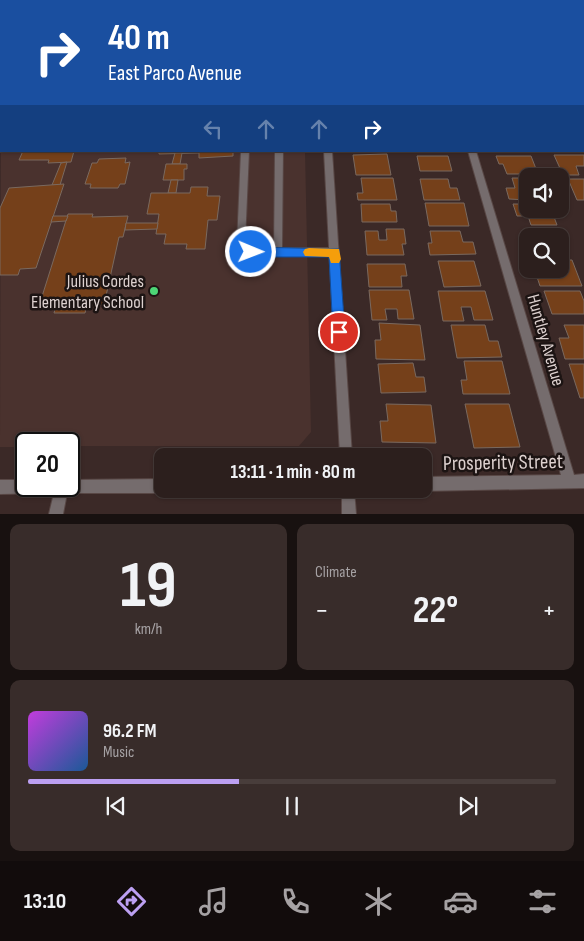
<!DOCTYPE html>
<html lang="en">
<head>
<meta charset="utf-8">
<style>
	body { margin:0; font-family:"Sofia Sans Condensed",sans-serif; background:#382c2a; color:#f1f3f6; height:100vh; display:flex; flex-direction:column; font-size:19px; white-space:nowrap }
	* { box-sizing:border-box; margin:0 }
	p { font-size:16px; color:#a6a2a4 }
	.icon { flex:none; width:28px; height:28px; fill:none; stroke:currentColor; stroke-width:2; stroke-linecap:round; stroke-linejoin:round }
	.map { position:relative; height:514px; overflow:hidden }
	.panel { display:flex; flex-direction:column; gap:10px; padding:10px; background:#181110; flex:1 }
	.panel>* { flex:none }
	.hud { position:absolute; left:0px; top:0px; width:585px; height:152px; box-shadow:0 1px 4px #0004,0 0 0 1px #483d3b; background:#1a4fa0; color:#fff; overflow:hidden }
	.controls { position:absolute; left:519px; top:168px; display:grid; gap:10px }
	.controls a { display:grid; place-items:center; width:50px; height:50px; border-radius:10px; background:#2c1f1d; box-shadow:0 1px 4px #0004,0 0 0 1px #483d3b; font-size:25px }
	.speed { position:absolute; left:15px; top:432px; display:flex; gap:10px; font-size:25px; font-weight:700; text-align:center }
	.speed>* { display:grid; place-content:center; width:65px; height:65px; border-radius:50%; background:#2c1f1d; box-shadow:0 1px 4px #0004,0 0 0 1px #483d3b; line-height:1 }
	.speed .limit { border:2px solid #111; border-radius:8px; background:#fff; color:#111 }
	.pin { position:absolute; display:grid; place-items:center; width:42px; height:42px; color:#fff; margin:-21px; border:2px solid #fff; border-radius:50%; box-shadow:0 1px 5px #0007 }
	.me { position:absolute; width:55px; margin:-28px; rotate:91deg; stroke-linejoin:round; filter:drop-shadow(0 0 4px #0008) }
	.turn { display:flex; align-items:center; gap:18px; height:105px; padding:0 25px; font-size:22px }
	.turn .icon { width:65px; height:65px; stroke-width:2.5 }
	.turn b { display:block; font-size:35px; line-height:42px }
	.lanes { display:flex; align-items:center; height:48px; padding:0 25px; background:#0003; justify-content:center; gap:25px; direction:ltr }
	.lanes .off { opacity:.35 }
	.big { font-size:38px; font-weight:700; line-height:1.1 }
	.panel .card { flex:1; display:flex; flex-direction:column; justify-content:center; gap:8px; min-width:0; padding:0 18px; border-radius:10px; background:#382c2a }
	.panel .dial { align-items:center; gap:0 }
	.dial b { font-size:65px; line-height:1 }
	.song { display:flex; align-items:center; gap:15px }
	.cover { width:60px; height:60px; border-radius:8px; background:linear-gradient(135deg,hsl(290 70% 55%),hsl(210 70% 35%)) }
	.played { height:5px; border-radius:2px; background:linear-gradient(90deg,#bca0f2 40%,#483d3b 40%) }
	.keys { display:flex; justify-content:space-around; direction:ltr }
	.heat { display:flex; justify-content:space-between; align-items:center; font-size:28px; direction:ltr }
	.panel .tiles { flex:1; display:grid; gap:10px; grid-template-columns:1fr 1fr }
	.card:last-child { grid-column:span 2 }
	.trip { position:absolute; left:154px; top:448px; width:278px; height:50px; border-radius:10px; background:#2c1f1d; box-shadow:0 1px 4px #0004,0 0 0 1px #483d3b; font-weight:700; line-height:50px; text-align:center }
	.tabs { display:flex; height:80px; justify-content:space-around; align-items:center; background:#120c0c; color:#a6a2a4 }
	.tabs .icon { width:35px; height:35px }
	.tabs .selected { color:#bca0f2 }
	.tabs b { font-size:22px; color:#f1f3f6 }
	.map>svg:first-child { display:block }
	.built { fill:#4a322e }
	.building { fill:#75401a; stroke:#7a695f }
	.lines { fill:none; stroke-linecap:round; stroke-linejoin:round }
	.service-casing { stroke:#584745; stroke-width:2 }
	.minor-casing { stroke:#584745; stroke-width:2 }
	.service { fill:#756c6d; fill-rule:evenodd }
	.minor { fill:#756c6d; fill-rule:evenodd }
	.route { fill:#1a73e8; stroke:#114b97 }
	.slow { fill:#f59e0b }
	.poi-dot { fill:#4dd676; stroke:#1c1413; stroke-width:2 }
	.labels { text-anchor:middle; stroke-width:5; stroke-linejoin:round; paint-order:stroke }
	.poi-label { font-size:18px; fill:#ddd1cf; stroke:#1c1413; text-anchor:end }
	.street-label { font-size:18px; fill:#ddd1cf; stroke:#1c1413 }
	.near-street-label { font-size:21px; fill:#ddd1cf; stroke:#1c1413 }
</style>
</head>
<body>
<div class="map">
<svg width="584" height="514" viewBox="0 0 584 514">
	<rect width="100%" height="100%" fill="#3b2927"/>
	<polygon class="built" points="1,91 1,151 305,151 311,432 299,446 69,446 69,444 26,444 26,447 0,447"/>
	<g class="building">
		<polygon points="23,151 74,151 71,162 48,163 49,160 19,160"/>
		<polygon points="159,151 233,151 233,156 199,158 199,153 159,154"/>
		<polygon points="175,153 182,153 180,164 172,164"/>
		<polygon points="387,154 391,175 356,175 353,155"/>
		<polygon points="554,155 584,155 584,166 576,166 579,175 563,175"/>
		<polygon points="417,156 448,156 452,171 420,171"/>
		<polygon points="496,156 531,156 538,174 507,174 503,164 499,164"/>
		<polygon points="126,158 125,163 130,162 125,184 120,184 118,188 90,188 91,184 85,184 92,163 97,163 99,159"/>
		<polygon points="67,162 60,185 52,185 61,163"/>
		<polygon points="166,164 187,164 187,169 184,169 184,180 163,180"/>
		<polygon points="361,178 393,178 397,200 358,200 357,193 363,193"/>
		<polygon points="512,178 528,178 528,200 509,199 506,188 515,188"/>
		<polygon points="420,179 448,179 450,188 457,188 460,200 424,200"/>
		<polygon points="568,179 584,179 584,200 577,200"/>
		<polygon points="171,180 178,180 176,193 168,193"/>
		<polygon points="64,184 36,268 20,269 18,275 0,275 0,208 9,188"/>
		<polygon points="191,187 208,187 207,196 220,196 217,220 208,220 205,249 186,249 187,244 164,244 166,234 156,234 159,214 147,214 151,193 190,193"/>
		<polygon points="425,203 464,203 469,226 429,226"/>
		<polygon points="361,204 390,204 391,211 396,211 397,222 362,222"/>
		<polygon points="513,204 528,204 528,209 551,209 557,225 531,225 528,216 517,216"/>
		<polygon points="68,214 93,214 92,217 128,216 123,237 119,237 104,305 87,305 85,313 54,313 56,306 39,306"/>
		<polygon points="53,216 68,216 66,221 51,222"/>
		<polygon points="126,223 158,223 157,229 125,230"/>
		<polygon points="386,229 404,229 406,244 402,244 404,255 367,255 365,231 378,231 379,240 387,240"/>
		<polygon points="430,231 460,231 463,242 473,242 476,254 430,255 428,243 432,243"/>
		<polygon points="527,231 559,231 564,244 560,244 560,236 529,236"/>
		<polygon points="560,260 572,260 582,286 540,286 535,271 545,271 544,269 560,269"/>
		<polygon points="438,261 474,261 481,286 444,287"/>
		<polygon points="367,264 405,264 407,276 401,276 402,287 369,287"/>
		<polygon points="369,290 409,290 414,319 398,319 397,309 385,309 387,320 372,320"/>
		<polygon points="438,291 485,291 493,320 474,320 471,307 461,307 464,321 443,321"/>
		<polygon points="544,291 580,291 584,301 584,314 552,314"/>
		<polygon points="379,323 420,325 425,360 376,359 375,340 381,340"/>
		<polygon points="451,325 485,325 489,341 498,341 502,357 457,358"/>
		<polygon points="564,325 584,325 584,359 565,359 559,338 569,338"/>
		<polygon points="464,361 502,361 510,394 463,394 461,380 467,380"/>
		<polygon points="413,363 416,377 424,377 426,392 381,393 378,364"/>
		<polygon points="569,364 584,364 584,398 580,398"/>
		<polygon points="386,404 431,405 436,443 382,442 380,421 388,421"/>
		<polygon points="465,404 509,404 520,447 474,448"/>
	</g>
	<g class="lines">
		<defs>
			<g id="service">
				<rect x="107" y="0" width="6" height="1"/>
				<rect x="135" y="0" width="6" height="1"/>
				<polygon points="241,151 249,151 245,243 253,248 274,248 275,151 283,151 282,248 335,248 338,249 339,252 338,255 251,256 238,247 237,244"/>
			</g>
			<g id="minor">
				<rect x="316" y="0" width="6" height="1"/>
				<polygon points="425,0 432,0 432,1 426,1"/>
				<rect x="532" y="0" width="6" height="1"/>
				<polygon points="324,151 332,151 352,456 340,456"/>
				<polygon points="468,151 476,151 574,475 584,474 584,488 422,491 418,489 422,489 422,477 561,475"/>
				<polygon points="162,479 162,489 167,489 162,493 67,493 63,514 49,514 54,493 0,494 0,480 26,480 26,486 69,486 69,480"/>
				<polygon points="342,489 354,489 356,514 342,514"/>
			</g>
		</defs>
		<use href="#service" class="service-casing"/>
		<use href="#minor" class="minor-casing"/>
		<use href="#service" class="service"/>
		<use href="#minor" class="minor"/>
	</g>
	<polygon class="route" points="251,247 339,249 345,332 344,336 339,338 335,336 333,332 329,257 251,257 247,255 245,252 247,249"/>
	<polygon class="slow" points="309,248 339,249 341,259 339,263 331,263 329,257 305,256 303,252 305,249"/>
	<circle class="poi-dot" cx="154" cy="291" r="5"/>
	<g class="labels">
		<g class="poi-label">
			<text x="144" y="287">Julius Cordes<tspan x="144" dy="21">Elementary School</tspan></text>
		</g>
		<g class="street-label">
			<text transform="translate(546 340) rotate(74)" y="6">Huntley Avenue</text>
		</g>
		<g class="near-street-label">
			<text transform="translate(503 462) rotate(-1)" y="7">Prosperity Street</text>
		</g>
	</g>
</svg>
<div class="controls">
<a><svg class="icon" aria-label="sound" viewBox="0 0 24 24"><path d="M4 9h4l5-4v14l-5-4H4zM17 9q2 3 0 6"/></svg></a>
<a><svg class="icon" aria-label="search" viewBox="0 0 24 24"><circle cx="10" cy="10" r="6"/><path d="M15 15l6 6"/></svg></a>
</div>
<div class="speed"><div class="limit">20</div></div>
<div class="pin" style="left:339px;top:332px;background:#d93025"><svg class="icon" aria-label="arrive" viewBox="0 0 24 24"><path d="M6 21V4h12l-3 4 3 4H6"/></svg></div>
<svg class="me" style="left:251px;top:252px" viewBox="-20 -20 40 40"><circle r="17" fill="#1a73e8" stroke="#fff" stroke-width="3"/><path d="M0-11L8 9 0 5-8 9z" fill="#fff"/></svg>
<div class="trip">13:11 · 1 min · 80 m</div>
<div class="hud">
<div class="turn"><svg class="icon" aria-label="right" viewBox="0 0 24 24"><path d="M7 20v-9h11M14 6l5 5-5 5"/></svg><div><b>40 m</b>East Parco Avenue</div></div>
<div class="lanes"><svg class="icon off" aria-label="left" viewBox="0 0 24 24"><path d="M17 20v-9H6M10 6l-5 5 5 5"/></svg><svg class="icon off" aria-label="ahead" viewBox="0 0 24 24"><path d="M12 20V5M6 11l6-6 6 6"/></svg><svg class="icon off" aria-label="ahead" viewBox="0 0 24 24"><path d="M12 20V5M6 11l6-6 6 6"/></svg><svg class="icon" aria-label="right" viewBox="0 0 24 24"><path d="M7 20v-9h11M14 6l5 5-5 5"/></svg></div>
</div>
</div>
<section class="panel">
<div class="tiles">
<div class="card dial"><b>19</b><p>km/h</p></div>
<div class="card"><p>Climate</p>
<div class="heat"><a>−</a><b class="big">22°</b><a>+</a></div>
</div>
<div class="card">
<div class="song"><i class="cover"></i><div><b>96.2 FM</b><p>Music</p></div></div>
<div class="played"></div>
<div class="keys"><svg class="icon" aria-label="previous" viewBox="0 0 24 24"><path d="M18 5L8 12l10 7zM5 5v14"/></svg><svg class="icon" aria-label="pause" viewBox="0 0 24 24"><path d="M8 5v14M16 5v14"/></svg><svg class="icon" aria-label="next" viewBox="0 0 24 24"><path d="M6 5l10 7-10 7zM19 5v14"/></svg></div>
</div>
</div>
</section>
<nav class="tabs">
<b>13:10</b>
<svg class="icon selected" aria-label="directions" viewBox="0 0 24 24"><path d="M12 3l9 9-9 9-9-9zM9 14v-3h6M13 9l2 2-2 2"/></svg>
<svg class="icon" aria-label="music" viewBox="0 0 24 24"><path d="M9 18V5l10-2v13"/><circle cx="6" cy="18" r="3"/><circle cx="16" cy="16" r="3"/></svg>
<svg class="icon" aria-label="phone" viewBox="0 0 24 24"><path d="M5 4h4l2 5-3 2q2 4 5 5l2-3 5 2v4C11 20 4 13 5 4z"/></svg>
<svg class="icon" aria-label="climate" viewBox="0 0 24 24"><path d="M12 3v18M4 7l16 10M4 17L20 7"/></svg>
<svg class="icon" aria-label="car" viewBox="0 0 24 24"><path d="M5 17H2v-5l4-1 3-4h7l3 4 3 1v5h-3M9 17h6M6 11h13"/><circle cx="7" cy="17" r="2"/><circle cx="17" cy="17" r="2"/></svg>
<svg class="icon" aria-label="filters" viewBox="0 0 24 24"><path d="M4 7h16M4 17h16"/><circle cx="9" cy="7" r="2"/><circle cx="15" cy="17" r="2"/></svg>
</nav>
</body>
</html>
